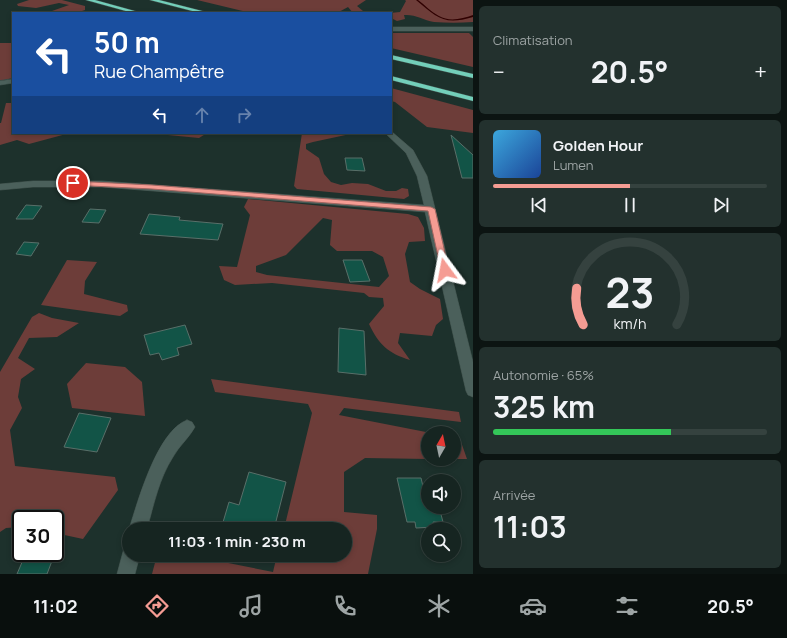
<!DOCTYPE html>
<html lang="fr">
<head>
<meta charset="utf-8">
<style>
	body { margin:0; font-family:Manrope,sans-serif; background:#23312e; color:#f1f3f6; height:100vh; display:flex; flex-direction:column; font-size:15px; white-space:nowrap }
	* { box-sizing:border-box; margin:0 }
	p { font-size:13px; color:#9ea5a5 }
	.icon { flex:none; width:22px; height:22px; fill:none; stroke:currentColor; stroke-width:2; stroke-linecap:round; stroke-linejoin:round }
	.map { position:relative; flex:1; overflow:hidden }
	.sheet { display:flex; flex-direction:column; gap:6px; padding:6px; background:#0c1412; width:314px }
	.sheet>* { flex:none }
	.banner { position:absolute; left:12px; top:12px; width:380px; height:122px; border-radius:0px; box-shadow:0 2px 6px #0003,0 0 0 1px #35423f; background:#1a4fa0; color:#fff; overflow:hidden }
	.needle { width:26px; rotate:9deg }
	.buttons { position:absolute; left:421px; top:426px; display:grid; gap:8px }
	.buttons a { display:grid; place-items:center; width:40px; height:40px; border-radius:50%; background:#162521; box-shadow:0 2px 6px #0003,0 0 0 1px #35423f; font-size:20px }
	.speed { position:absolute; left:12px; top:510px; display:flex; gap:8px; font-size:20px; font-weight:700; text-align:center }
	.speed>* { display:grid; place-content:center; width:52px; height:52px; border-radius:50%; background:#162521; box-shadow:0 2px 6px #0003,0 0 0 1px #35423f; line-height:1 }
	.speed .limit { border:2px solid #111; border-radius:6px; background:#fff; color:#111 }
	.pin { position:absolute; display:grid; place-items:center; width:34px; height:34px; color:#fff; margin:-17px; border:2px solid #fff; border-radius:50%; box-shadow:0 1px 4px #0007 }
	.me { position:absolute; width:44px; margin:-22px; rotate:347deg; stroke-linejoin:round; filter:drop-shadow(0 0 3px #0008) }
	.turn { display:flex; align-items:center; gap:14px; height:84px; padding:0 16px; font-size:18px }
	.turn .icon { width:52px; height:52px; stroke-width:2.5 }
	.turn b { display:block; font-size:28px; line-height:34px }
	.lanes { display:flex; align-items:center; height:38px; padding:0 16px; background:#0003; justify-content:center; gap:20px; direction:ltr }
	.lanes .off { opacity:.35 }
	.big { font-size:30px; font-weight:700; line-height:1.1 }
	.sheet .card { flex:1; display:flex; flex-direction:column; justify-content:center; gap:6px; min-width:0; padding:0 14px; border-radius:6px; background:#23312e }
	.sheet .dial { align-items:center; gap:0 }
	.dial svg { height:104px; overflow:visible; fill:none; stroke:#35423f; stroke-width:7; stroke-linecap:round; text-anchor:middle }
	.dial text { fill:#f1f3f6; stroke:none }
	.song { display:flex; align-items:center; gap:12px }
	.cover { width:48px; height:48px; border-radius:6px; background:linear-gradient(135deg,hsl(200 70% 55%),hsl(220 70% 35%)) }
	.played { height:4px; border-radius:2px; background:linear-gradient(90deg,#f59c93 50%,#35423f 50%) }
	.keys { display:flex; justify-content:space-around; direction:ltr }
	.heat { display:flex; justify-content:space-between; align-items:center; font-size:22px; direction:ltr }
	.charge { height:6px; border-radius:3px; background:linear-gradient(90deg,#34c759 65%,#35423f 0) }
	.trip { position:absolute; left:122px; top:522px; width:230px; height:40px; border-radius:20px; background:#162521; box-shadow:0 2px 6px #0003,0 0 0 1px #35423f; font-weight:700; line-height:40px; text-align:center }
	.tab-bar { display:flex; height:64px; justify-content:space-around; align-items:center; background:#090f0d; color:#9ea5a5 }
	.tab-bar .icon { width:28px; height:28px }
	.tab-bar .on { color:#f59c93 }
	.tab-bar b { font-size:18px; color:#f1f3f6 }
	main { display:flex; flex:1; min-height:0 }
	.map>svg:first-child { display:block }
	.green { fill:#6d3d39; fill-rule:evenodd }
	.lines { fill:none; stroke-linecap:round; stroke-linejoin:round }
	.stream { fill:#2f0000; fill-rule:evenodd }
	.building { fill:#125447; stroke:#596f69 }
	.minor-casing { stroke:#3d4e49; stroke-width:1 }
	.highway-casing { stroke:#3d4e49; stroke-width:1 }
	.minor { fill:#4b605b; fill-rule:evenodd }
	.highway { fill:#73cfba; fill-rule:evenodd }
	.route { fill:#f59c93; stroke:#9f6560 }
</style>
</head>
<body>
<main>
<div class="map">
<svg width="473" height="574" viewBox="0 0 473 574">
	<rect width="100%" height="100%" fill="#1d312c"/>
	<g class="green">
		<polygon points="29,0 62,0 85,6 85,10 79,12 52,12 52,11 69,5 59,3 36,8 18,6 17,4"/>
		<polygon points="197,0 366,0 357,6 363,11 387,13 353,13 348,7 337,13 251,13"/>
		<path d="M 405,0 L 473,0 L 473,22 C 460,23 447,23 434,22 C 423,20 415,14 404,15 L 405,19 L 397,21 L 391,18 L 390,13 L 400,12 L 406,1 Z"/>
		<polygon points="391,33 469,33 473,37 473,67 391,48"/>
		<polygon points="0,43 13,43 13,78 0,81"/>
		<polygon points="391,88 473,110 473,133 427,127 395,102 391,101"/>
		<polygon points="6,103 13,103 13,133 70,133 29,144 17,140 0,145 0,123 1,123"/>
		<polygon points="147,133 207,133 199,138"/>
		<polygon points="302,133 355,133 313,142 306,144 306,149 319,158 324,174 331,182 341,185 352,183 368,184 386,191 396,191 402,188 408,189 409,196 404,199 297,189 294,186"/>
		<path d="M 248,199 L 408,214 L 418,217 L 424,228 L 425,241 L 409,242 L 405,254 L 410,282 L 420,289 L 440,299 L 443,319 L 436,325 L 432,336 L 400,333 L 398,343 L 410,360 C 388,353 379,345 369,324 L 384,306 L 383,298 L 369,297 L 364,293 L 272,283 L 235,285 L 224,280 L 219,266 L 237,267 L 250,215 L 244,207 ZM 323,218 L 332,220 L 330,245 L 337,251 L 372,251 L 383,257 L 389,276 L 379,287 L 267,275 L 256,272 L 256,266 L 286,255 Z"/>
		<polygon points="67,260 97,262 85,281 84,294 127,305 128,311 120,316 41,305"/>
		<polygon points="39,313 52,318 79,323 57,337 29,338 18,358 35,369 21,379 18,397 22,408 10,430 15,466 115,477 118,490 83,539 55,533 55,519 21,519 21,527 6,528 0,532 0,372 32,317"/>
		<polygon points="86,363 125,367 142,382 145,416 72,408 67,384"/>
		<polygon points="211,379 459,412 461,422 344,408 339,415 431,433 428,433 428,459 365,458 344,472 344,512 377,515 377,529 368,574 152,574 157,555 188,555 273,572 277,555 345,555 345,529 284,529 312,413 308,404 215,392"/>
		<polygon points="454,437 460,439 467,459 452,459 454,459"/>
	</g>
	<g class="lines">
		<path class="stream" d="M 416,0 L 418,0 C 425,5 431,12 439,16 C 449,22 462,19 473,15 L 473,17 C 443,26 437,17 416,0 Z"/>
	</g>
	<g class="building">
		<polygon points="451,135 473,155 473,178 462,178"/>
		<polygon points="345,158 362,158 365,171 347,170"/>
		<polygon points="26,205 42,206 33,219 16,219"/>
		<polygon points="90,209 106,210 99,223 82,222"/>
		<polygon points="149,214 180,217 179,220 223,224 218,240 140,234"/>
		<polygon points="24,242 39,243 31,256 16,254"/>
		<polygon points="343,260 362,260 370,281 350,282"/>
		<polygon points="185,325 192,344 177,348 179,355 162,360 159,353 150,355 144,335"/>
		<polygon points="339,328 364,331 366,375 338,372"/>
		<polygon points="79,413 111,418 97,452 64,447"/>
		<polygon points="249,472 286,482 274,529 221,529 229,502 239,505"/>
		<polygon points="397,478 421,478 425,495 428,495 428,507 439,507 443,522 433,522 435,527 416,528 415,522 407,522"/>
		<polygon points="26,553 55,553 47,574 17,574"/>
	</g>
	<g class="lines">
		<defs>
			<g id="minor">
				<rect x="391" y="27" width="82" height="4"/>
				<polygon points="13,79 13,83 0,85 0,81"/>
				<polygon points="391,131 413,150 427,176 473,362 473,397 468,395 466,391 425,212 102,187 33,187 0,190 0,184 33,181 102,181 424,205 417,176 406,153 385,133 391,133"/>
				<path d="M 187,420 L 192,422 L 195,427 C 189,438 179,446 173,457 C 159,479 154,504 147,529 L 129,529 C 138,501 157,431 187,420 Z"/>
				<polygon points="129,547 129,555 140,555 135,574 117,574 124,548"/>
			</g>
			<g id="highway">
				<polygon points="86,0 95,0 142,13 133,13"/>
				<polygon points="150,0 159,0 210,13 200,13"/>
				<polygon points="391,55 473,74 473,78 391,59"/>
				<polygon points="391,76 473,97 473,101 391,80"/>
			</g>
		</defs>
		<use href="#minor" class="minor-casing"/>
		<use href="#highway" class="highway-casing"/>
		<use href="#minor" class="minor"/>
		<use href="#highway" class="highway"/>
	</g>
	<polygon class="route" points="73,181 152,185 431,207 435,209 449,270 445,273 441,270 428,211 152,189 70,185 70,182"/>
</svg>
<div class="buttons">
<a><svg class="needle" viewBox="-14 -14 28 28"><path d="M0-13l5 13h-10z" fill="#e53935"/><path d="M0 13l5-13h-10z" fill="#9ea5a5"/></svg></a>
<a><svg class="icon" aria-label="sound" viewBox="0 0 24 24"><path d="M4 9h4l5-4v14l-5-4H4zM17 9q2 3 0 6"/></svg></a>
<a><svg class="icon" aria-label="search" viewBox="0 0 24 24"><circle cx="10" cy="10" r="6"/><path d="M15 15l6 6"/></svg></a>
</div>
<div class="speed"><div class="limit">30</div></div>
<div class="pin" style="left:73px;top:183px;background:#d93025"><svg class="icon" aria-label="arrive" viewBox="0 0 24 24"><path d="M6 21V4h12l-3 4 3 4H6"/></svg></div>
<svg class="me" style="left:445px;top:270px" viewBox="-20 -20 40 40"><path d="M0-17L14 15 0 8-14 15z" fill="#f59c93" stroke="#fff" stroke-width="4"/></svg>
<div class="trip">11:03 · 1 min · 230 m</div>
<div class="banner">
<div class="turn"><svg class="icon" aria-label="left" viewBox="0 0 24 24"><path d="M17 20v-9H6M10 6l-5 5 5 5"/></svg><div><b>50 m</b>Rue Champêtre</div></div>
<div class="lanes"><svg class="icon" aria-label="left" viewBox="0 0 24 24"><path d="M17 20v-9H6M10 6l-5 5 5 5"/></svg><svg class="icon off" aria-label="ahead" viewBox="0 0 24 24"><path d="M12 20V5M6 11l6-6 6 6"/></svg><svg class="icon off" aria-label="right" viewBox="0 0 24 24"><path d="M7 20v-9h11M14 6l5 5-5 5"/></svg></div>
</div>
</div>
<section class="sheet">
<div class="card"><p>Climatisation</p>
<div class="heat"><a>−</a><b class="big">20.5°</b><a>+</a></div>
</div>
<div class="card">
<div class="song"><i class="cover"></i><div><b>Golden Hour</b><p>Lumen</p></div></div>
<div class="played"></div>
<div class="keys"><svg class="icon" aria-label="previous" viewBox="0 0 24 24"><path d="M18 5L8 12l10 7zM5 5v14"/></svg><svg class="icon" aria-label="pause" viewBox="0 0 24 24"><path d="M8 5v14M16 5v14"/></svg><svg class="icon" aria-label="next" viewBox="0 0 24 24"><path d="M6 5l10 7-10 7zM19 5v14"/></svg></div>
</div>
<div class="card dial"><svg viewBox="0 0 100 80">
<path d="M14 69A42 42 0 1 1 86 69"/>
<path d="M14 69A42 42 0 0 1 9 41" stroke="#f59c93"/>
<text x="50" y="56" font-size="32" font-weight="700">23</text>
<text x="50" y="72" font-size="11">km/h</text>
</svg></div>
<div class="card"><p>Autonomie · 65%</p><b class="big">325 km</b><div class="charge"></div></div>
<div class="card"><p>Arrivée</p><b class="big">11:03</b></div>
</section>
</main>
<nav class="tab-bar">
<b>11:02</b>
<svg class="icon on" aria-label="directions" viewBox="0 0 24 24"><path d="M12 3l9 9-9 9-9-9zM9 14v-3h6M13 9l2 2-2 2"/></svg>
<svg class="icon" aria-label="music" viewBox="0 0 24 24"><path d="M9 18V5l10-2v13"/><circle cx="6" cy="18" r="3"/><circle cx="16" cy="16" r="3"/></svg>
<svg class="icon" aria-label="phone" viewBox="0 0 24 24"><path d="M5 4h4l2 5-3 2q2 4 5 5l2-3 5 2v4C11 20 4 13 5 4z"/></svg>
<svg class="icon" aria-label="climate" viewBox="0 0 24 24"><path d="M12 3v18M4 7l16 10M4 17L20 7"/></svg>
<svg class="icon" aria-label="car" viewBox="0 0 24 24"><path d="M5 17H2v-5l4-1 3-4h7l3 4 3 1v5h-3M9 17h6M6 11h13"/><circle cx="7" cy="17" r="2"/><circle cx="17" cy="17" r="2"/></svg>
<svg class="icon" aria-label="filters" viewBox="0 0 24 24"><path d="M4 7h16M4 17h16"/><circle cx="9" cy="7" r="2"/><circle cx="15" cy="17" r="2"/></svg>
<b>20.5°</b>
</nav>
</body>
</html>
